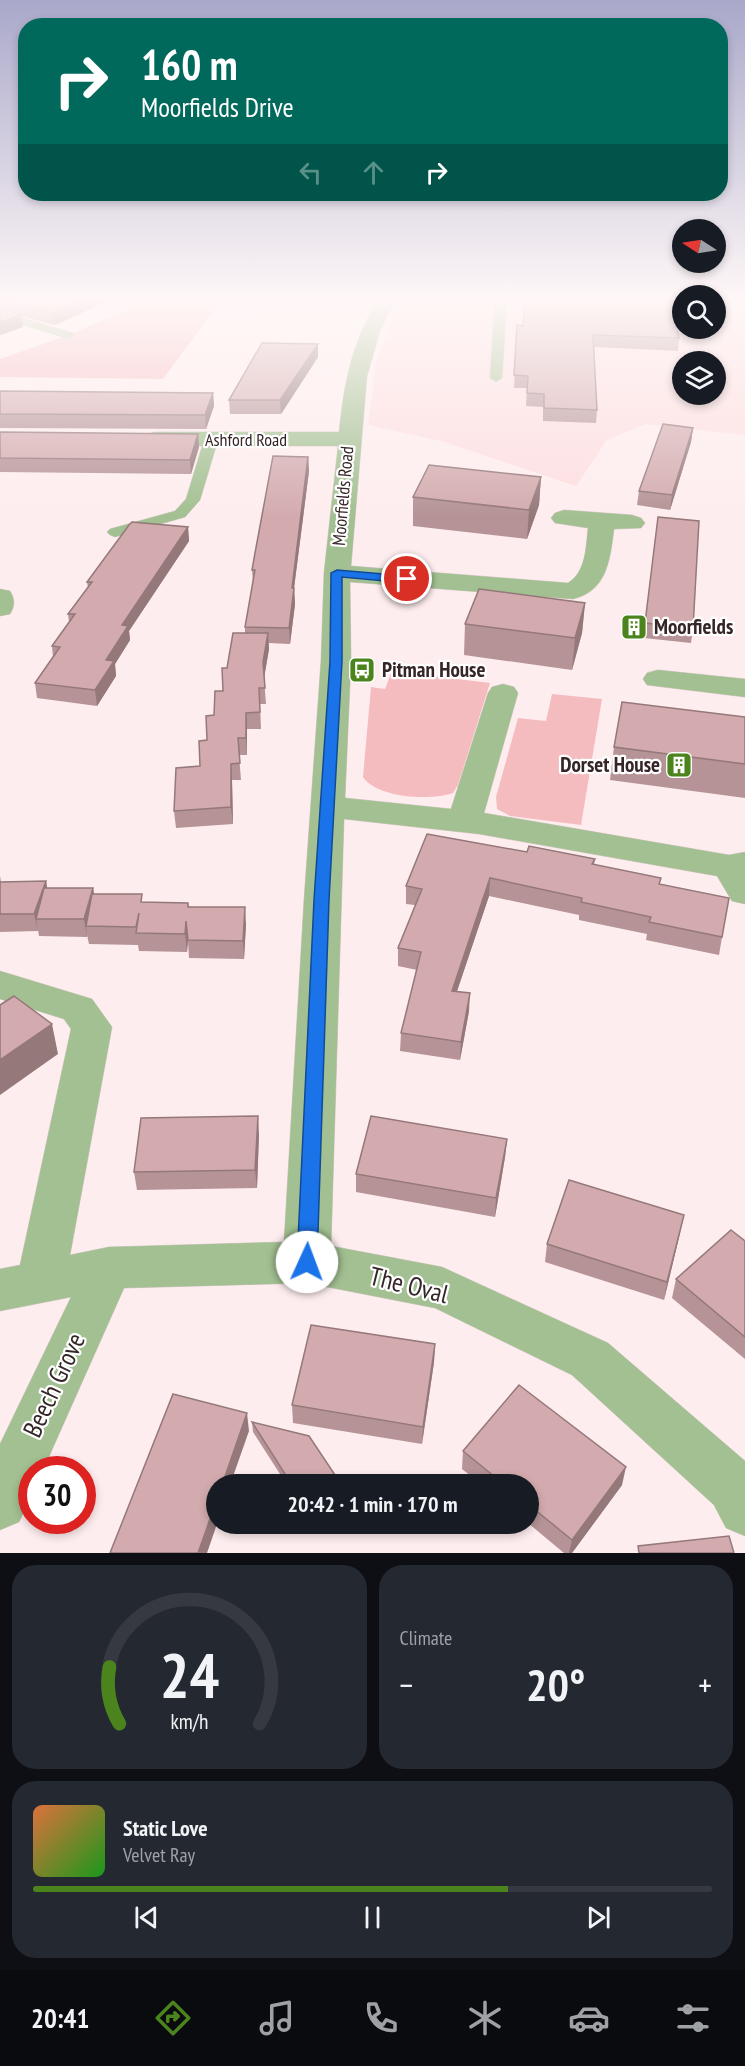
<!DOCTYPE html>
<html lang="en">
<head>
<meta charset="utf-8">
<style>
	body { margin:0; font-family:"PT Sans Narrow",sans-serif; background:#242831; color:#f1f3f6; height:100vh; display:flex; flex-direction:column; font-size:22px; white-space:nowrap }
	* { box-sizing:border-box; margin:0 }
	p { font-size:20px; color:#9ea1a6 }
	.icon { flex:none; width:33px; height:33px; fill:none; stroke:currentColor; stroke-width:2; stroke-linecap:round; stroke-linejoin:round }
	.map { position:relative; height:1553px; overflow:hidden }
	.side { display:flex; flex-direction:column; gap:12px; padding:12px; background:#0d0f14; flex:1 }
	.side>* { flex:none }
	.guide { position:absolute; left:18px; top:18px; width:710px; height:183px; border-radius:24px; box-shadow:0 3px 9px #0003; background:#00695c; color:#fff; overflow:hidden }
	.needle { width:39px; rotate:282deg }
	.buttons { position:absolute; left:672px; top:219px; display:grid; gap:12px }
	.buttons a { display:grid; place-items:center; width:54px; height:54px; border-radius:50%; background:#171b24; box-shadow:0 3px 9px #0003; font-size:30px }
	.speed { position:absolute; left:18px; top:1456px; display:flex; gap:12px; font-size:30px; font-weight:700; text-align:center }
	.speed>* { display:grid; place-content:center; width:78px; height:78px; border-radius:50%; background:#171b24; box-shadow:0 3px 9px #0003; line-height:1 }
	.speed .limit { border:9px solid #d22; background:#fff; color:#111 }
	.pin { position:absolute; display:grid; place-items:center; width:51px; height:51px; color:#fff; margin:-26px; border:3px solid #fff; border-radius:50%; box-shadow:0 2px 6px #0007 }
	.me { position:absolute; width:66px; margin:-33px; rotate:2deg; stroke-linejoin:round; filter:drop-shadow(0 0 4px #0008) }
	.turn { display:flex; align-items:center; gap:21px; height:126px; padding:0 24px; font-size:27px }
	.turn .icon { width:78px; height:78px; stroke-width:2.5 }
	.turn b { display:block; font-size:42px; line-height:51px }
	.lanes { display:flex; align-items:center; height:57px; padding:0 24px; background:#0003; justify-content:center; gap:30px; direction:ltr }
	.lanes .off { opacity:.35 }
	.big { font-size:45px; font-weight:800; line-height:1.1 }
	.side .tile { flex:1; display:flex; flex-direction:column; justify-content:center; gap:9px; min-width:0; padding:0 21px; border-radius:24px; background:#242831 }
	.side .dial { align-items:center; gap:0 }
	.dial svg { height:156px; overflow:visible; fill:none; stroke:#363941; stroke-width:7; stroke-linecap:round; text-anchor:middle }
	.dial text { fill:#f1f3f6; stroke:none }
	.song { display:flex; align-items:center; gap:18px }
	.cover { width:72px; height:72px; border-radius:9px; background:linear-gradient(135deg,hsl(20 70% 55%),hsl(120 70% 35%)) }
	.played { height:6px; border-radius:3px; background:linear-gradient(90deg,#4b831c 70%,#363941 70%) }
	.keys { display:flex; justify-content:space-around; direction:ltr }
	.heat { display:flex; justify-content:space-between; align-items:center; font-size:33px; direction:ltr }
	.side .tiles { flex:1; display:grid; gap:12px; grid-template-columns:1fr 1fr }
	.tile:last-child { grid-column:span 2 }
	.trip { position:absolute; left:206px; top:1474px; width:333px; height:60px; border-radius:30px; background:#171b24; box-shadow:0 3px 9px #0003; font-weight:800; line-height:60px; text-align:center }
	.menu { display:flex; height:96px; justify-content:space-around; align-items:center; background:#090b0e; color:#9ea1a6 }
	.menu .icon { width:42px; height:42px }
	.menu .selected { color:#4b831c }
	.menu b { font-size:27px; color:#f1f3f6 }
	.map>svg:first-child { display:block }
	.built { fill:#fddee0; fill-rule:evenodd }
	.green { fill:#f5bcc0 }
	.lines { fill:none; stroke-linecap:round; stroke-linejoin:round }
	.lane-casing { stroke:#dac9ca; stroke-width:1 }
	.street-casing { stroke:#dac9ca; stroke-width:1 }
	.lane { fill:#a2c091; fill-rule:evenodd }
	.street { fill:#a2c091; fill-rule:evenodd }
	.wall { fill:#b59396 }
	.shaded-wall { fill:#94787a }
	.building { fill:#d3abae; stroke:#94787a; stroke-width:1.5 }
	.route { fill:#1a73e8; stroke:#114b97; stroke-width:1.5 }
	.labels { text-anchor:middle; stroke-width:4.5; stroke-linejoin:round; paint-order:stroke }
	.far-street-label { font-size:18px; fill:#352527; stroke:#fff }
	.poi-label { font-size:21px; font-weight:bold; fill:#352527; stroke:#fff; text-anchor:start }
	.near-street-label { font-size:26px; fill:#352527; stroke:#fff }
</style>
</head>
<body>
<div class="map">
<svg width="745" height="1553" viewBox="0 0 745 1553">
	<rect width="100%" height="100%" fill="#feedee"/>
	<path class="built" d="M 402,300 L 682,300 L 682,328 L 716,328 L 716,300 L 745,300 L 745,435 L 645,424 L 607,440 L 576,486 L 441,441 L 368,425 L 376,363 ZM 682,362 L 716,362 L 716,394 L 682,394 Z"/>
	<g class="green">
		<polygon points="149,300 221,300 163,379 0,377 0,359 69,335"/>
		<path d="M 392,671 L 490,683 L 458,785 L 453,793 C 430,801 377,798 363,777 L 371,687 L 385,689 Z"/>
		<polygon points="552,694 602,699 581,825 510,816 497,809 496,797 518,718 546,721"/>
	</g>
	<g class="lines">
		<defs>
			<g id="lane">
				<polygon points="495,300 507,300 502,378 496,382 490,378"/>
				<polygon points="0,311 73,333 75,335 69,339 0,318"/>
				<polygon points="211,436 218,440 200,500 185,517 115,537 110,535 107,532 110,529 175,511 186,499 204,440"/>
			</g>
			<g id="street">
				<path d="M 377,300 L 395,300 L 380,331 L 367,376 L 351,566 L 568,583 C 586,572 586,547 588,528 L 555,523 L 551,518 L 555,513 L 564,510 L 632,515 L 641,518 L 645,523 L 641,528 L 614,529 C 610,560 607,591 573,599 L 350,582 L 351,661 L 345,798 L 451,809 L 488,693 L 492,687 L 503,684 L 514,687 L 518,693 L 484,813 L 729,855 L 745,852 L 745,904 L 732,901 L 717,876 L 479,834 L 344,819 L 331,1246 L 442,1267 L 608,1343 L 745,1461 L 745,1536 L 726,1528 L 714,1505 L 572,1375 L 435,1308 L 307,1283 L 124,1288 L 43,1470 L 32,1470 L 32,1495 L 19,1522 L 0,1530 L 0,1444 L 71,1297 L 0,1311 L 0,1269 L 20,1265 L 71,1029 L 64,1019 L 0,999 L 0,971 L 92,999 L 112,1027 L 70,1255 L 109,1247 L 284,1242 L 304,900 L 321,661 L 324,573 L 338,446 L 155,446 L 147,444 L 144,439 L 147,434 L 155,432 L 339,432 C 345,378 351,348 377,300 Z"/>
				<path d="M 0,589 L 10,591 C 15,599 15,606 10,614 L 0,616 Z"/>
				<polygon points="658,670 745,679 745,697 647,685 643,679 647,673"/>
			</g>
		</defs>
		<use href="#lane" class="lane-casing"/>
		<use href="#street" class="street-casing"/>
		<use href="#lane" class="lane"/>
		<use href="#street" class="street"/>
	</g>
	<g class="wall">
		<polygon points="0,300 110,300 55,325 21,316 23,327 0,335"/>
		<polygon points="517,325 523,326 679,338 678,351 594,347 597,410 596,423 543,421 543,407 526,406 527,388 514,388"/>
		<polygon points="318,357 281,414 230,414 229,400"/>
		<polygon points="0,391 213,393 214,406 206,429 0,428"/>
		<polygon points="693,428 691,442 670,510 637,505 639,491"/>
		<polygon points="0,432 198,434 199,447 191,474 0,472"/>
		<polygon points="308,457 309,471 294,588 295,604 290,644 269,643 269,649 264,678 266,704 260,704 261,729 247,729 247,755 239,755 241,780 232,780 233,824 176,828 174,811 200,766 207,740 223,691 227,668 245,633 245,627 253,582 252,570"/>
		<polygon points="541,477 539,505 527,539 413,526 413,497"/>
		<polygon points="658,517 693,628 691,643 644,638"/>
		<polygon points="188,527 189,541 129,631 130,640 115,664 116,676 97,706 37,698 35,683 53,657 52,646 69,622 68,614 88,588 87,582"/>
		<polygon points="585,603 582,633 572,670 464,655 465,624"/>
		<polygon points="745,717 745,798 610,780 614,747"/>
		<polygon points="527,852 595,859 594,865 660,884 722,937 719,955 646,940 647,934 579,920 579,915 489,896 457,991 469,1011 460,1060 400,1051 401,1033 417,970 398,966 398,948 415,905 406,904 406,886"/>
		<polygon points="0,876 1,882 46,881 47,888 93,888 94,894 143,902 188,903 189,907 246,924 244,959 189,958 188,941 187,952 139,951 138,945 89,944 87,935 87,937 39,936 38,930 38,931 0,932"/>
		<polygon points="259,1134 257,1188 137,1190 134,1172"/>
		<polygon points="507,1139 505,1157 495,1217 356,1192 356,1174"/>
		<polygon points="680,1233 664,1300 545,1262 547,1244"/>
		<polygon points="745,1241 745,1359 672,1298 676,1279"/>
		<polygon points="435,1344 434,1362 422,1444 293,1423 292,1405"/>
		<polygon points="252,1422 341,1485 287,1485 253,1432"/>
		<polygon points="463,1451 622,1485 572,1553 564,1553 528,1523 528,1485 482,1485 462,1469"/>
	</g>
	<g class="shaded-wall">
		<polygon points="82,300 110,300 55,325 53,313"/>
		<polygon points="21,315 23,327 0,335 0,322"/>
		<polygon points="318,344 318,357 281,414 280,400"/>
		<polygon points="213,393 214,406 206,429 205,415"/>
		<polygon points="693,428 691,442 670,510 672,495"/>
		<polygon points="198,434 199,447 191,474 190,460"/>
		<polygon points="308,457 309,471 292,604 292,588"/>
		<polygon points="541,477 539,505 527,539 529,510"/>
		<polygon points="188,527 189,541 129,631 130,640 115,664 116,676 97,706 95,690 106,660 122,625"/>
		<polygon points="294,588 295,604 290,644 289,628"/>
		<polygon points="585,603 582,633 572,670 575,638"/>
		<polygon points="268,633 269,649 264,678 263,662"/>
		<polygon points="246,713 247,729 247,755 246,738"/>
		<polygon points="231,764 232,780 233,824 231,807"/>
		<polygon points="490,878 489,896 451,1009 452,991"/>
		<polygon points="46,881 49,899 36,919 38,931 34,914"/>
		<polygon points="93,888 96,906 86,926 87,937 84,919"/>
		<polygon points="245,907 246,924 244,959 243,941"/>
		<polygon points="186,921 188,939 187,952 185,934"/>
		<polygon points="470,993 469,1011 460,1060 461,1042"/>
		<polygon points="52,1024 58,1054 0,1095 0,1060"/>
		<polygon points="258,1116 259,1134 257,1188 255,1170"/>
		<polygon points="507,1139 505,1157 495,1217 496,1198"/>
		<polygon points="684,1215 680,1233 664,1300 667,1282"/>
		<polygon points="435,1344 434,1362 422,1444 423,1427"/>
		<polygon points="247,1413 249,1431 230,1485 222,1485"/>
		<polygon points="626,1467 622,1485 572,1553 569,1553 572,1540"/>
		<polygon points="216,1502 217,1524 207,1553 198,1553"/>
	</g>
	<g class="building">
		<polygon points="6,300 82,300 53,313"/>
		<polygon points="525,300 672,300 679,338 593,335 597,410 544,408 544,394 527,393 528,376 514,375 517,325 523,326"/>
		<polygon points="0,308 21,315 0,322"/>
		<polygon points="262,343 318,344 280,400 229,400"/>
		<polygon points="0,391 213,393 205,415 0,414"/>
		<polygon points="663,424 693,428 672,495 639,491"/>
		<polygon points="0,432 198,434 190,460 0,458"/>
		<polygon points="273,456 308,457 292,588 294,588 289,628 245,627 255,570 252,570 255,553"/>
		<polygon points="429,465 541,477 529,510 413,497"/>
		<polygon points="658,517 699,521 693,628 645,623"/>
		<polygon points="132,522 188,527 122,625 128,626 106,660 114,661 95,690 35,683 60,647 52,646 75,614 68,614 92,582 87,582 129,525"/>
		<polygon points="479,589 585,603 575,638 465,624"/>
		<polygon points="233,633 268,633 263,662 265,688 259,688 260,712 246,713 246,738 238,738 240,763 231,764 231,807 174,811 176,768 200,766 199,741 207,740 206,716 214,715 215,691 223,691 222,668 227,668"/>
		<polygon points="622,702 745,717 745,764 614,747"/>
		<polygon points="427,834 527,852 529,846 595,859 592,864 661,878 659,884 729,898 722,937 649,922 651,917 581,902 582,898 490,878 452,991 470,993 461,1042 401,1033 421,952 398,948 422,889 406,886"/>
		<polygon points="46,881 34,914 0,914 0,882"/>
		<polygon points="44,888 93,888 84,919 36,919"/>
		<polygon points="92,894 142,894 141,902 188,903 188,907 245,907 243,941 188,940 186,921 185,934 136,933 139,913 136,927 86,926"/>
		<polygon points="14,996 52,1024 0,1060 0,1005"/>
		<polygon points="258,1116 255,1170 134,1172 141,1118"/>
		<polygon points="371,1116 507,1139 496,1198 356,1174"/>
		<polygon points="569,1180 684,1215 667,1282 547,1244"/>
		<polygon points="731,1230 745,1241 745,1337 676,1279"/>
		<polygon points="311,1325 435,1344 423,1427 292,1405"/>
		<polygon points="519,1385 626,1467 572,1540 528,1504 528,1485 505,1485 463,1451"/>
		<polygon points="173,1394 247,1413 222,1485 216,1485 216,1502 198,1553 110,1553"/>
		<polygon points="252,1422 309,1436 341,1484 339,1485 292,1485"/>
		<polygon points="729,1536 734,1553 639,1553 638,1546"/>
	</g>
	<linearGradient id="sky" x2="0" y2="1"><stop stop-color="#a9a8ca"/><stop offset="0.58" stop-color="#fff7f7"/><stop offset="1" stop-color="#fff7f7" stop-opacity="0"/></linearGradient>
	<rect width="745" height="517" fill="url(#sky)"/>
	<polygon class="route" points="337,570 407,576 413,579 407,583 342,577 342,661 329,900 317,1262 314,1268 307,1271 300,1268 297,1262 314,900 330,661 331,573"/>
	<defs>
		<symbol id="building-square" viewBox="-11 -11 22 22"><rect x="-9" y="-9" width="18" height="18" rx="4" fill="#4b831c" stroke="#fff"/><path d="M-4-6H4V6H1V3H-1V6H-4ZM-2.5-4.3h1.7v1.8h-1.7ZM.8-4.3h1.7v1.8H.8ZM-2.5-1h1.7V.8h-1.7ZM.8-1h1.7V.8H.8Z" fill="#fff"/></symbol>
		<symbol id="bus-square" viewBox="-11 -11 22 22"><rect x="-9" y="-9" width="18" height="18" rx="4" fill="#4b831c" stroke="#fff"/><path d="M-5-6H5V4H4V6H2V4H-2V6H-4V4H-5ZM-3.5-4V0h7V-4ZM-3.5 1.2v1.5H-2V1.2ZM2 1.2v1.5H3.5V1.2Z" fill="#fff"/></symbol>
	</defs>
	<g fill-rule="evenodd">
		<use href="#building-square" x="619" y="612" width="30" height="30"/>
		<use href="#bus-square" x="347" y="655" width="30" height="30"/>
		<use href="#building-square" x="664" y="750" width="30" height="30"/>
	</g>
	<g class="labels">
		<g class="far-street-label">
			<text x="246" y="446">Ashford Road</text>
			<text transform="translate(343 496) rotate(-85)" y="6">Moorfields Road</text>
		</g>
		<g class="poi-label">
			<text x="654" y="634">Moorfields</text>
			<text x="382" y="677">Pitman House</text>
			<text x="660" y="772" text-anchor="end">Dorset House</text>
		</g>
		<g class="near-street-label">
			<text transform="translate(409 1285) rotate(14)" y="9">The Oval</text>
			<text transform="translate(54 1385) rotate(-65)" y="9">Beech Grove</text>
		</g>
	</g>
</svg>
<div class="buttons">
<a><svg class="needle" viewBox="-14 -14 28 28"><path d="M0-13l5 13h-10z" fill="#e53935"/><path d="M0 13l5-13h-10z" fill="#9ea1a6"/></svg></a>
<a><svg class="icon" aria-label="search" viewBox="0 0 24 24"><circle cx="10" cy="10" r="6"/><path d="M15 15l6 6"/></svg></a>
<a><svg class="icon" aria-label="layers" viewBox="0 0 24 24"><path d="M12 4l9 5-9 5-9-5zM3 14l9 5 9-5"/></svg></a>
</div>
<div class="speed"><div class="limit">30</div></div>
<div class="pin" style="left:407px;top:579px;background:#d93025"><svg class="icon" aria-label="arrive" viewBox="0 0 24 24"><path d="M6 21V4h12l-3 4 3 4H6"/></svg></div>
<svg class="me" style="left:307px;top:1262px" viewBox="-20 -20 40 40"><circle r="19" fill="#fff"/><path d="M0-13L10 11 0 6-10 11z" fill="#1a73e8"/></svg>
<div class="trip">20:42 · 1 min · 170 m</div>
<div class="guide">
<div class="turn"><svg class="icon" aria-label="right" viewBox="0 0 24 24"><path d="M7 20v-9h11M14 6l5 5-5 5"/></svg><div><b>160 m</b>Moorfields Drive</div></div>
<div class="lanes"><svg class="icon off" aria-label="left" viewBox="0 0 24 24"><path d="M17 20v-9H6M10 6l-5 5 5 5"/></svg><svg class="icon off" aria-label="ahead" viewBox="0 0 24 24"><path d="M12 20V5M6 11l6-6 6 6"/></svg><svg class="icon" aria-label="right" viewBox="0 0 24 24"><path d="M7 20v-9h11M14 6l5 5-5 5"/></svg></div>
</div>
</div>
<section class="side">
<div class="tiles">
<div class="tile dial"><svg viewBox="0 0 100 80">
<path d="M14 69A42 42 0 1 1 86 69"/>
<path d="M14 69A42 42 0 0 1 9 40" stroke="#4b831c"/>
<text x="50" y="56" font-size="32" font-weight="700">24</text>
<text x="50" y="72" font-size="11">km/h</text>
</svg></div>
<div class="tile"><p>Climate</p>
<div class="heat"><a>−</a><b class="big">20°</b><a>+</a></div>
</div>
<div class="tile">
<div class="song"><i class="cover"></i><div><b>Static Love</b><p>Velvet Ray</p></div></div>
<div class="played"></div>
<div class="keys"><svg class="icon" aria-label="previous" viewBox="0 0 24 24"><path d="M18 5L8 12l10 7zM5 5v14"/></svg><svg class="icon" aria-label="pause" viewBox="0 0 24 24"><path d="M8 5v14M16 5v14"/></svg><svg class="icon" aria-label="next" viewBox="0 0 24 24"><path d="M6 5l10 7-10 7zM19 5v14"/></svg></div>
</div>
</div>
</section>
<nav class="menu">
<b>20:41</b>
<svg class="icon selected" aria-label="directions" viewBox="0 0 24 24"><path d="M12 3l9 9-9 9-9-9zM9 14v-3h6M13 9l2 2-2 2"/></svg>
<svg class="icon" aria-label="music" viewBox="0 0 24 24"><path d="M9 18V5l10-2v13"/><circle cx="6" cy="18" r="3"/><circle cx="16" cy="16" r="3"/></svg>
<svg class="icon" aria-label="phone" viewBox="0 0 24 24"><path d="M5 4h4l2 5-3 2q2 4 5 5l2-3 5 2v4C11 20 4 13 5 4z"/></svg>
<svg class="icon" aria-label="climate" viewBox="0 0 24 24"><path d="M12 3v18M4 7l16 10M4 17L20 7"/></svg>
<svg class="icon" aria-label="car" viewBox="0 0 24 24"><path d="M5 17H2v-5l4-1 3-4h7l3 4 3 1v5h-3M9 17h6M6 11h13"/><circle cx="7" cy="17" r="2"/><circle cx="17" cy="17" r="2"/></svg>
<svg class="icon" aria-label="filters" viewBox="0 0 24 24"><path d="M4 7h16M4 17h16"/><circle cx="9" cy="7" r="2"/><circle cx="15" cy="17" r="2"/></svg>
</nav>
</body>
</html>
